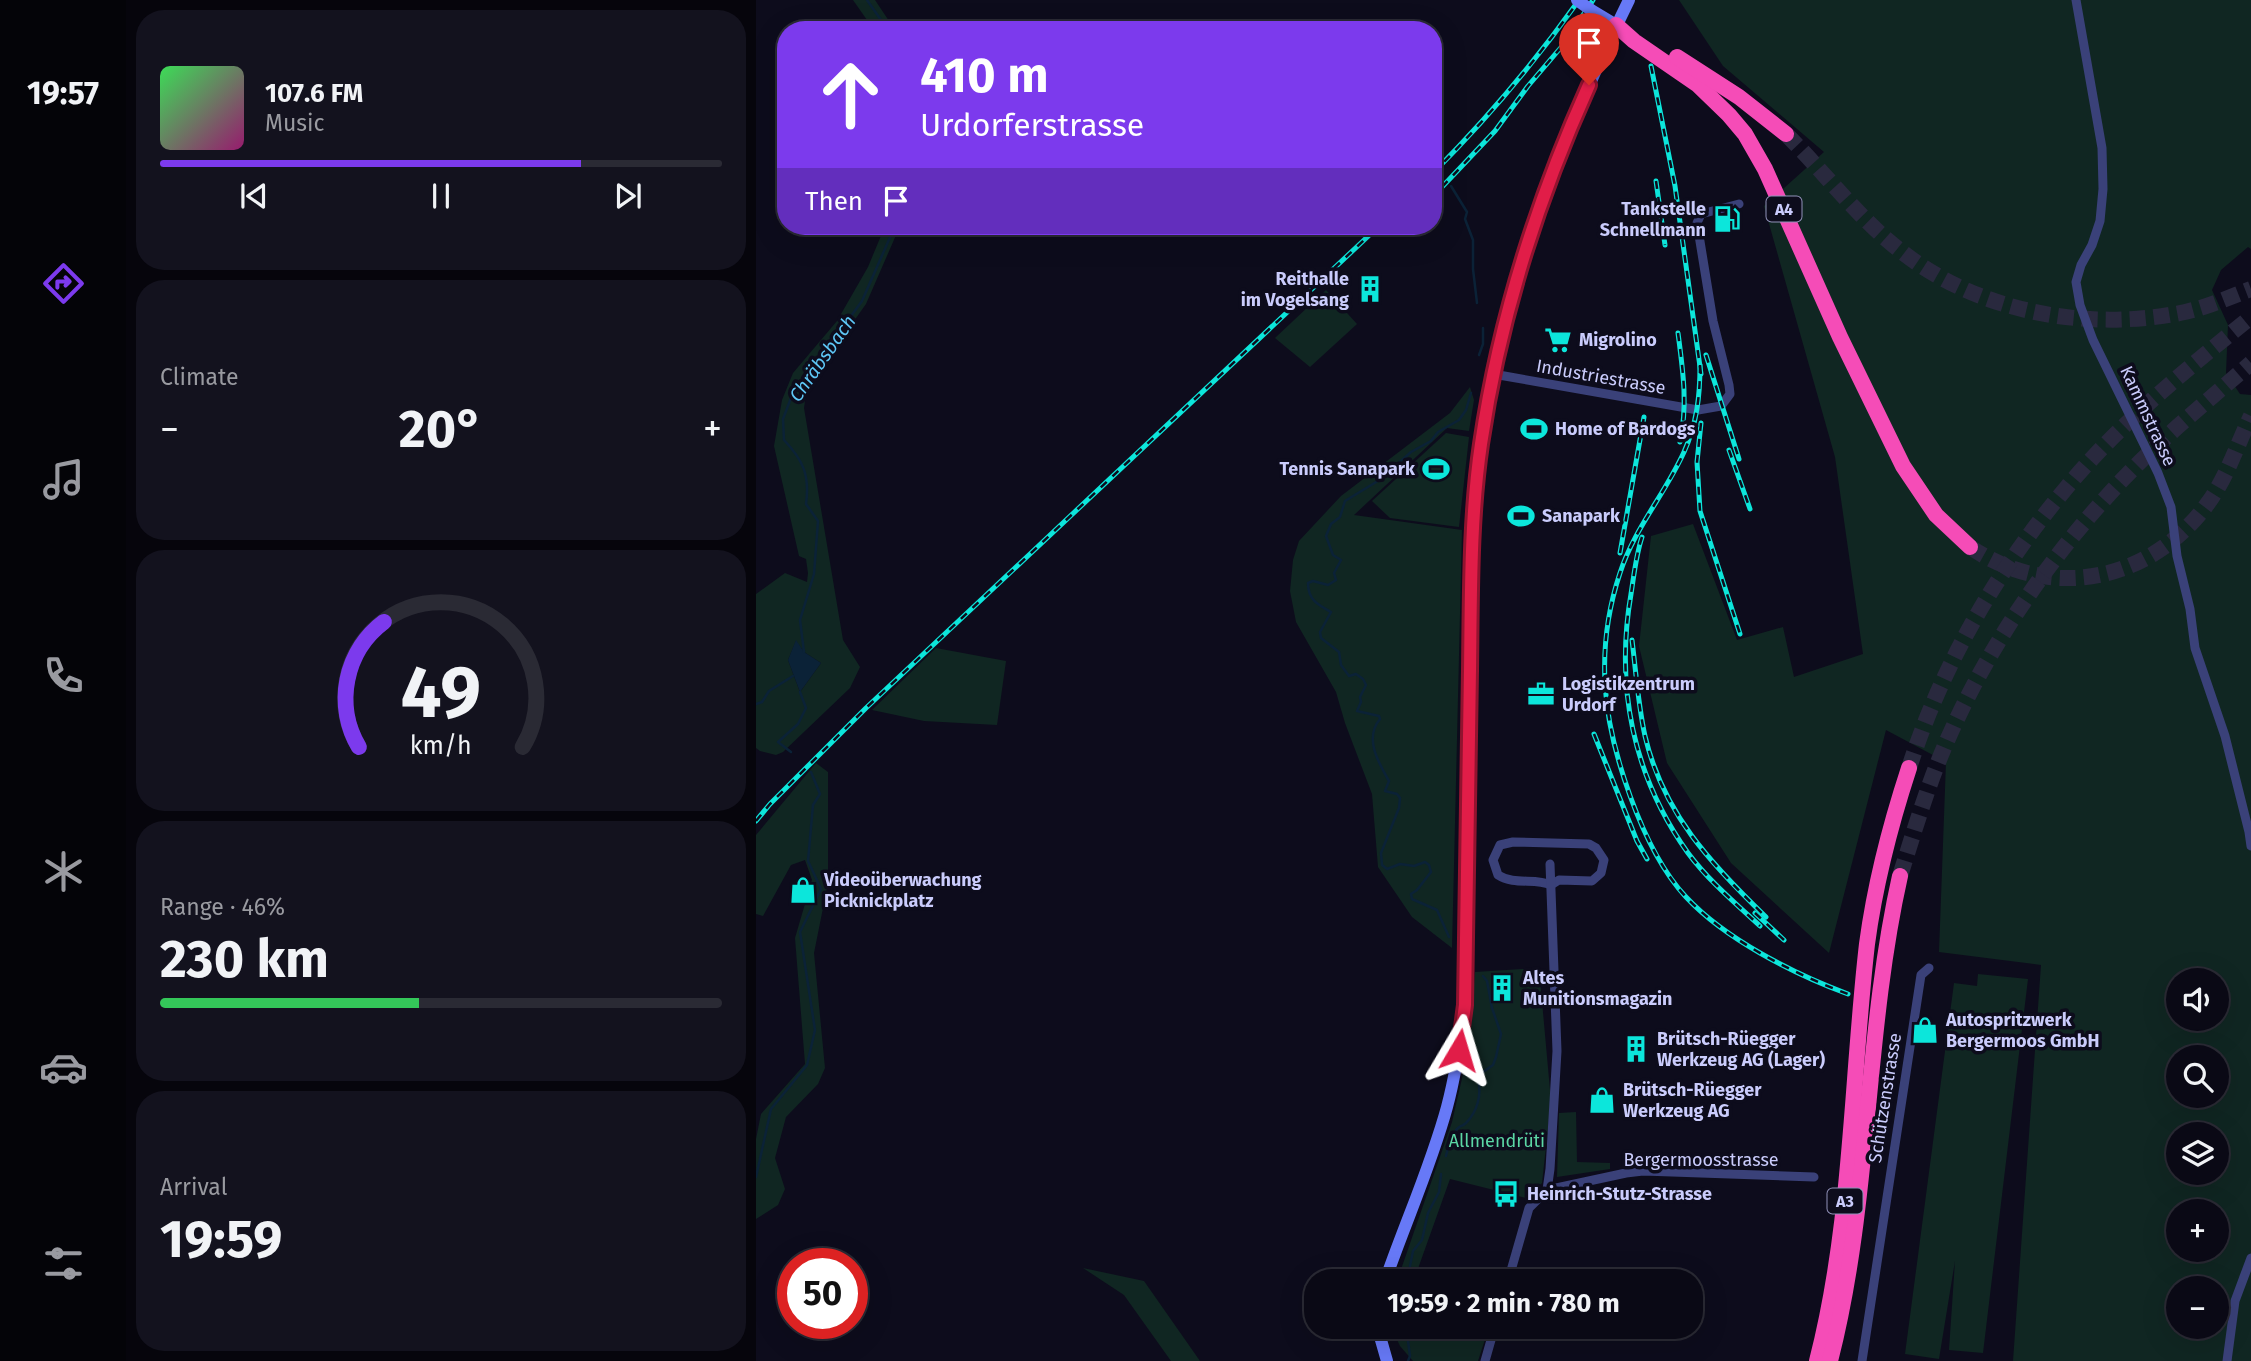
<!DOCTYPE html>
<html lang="en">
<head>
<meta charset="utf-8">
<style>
	body { margin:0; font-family:"Fira Sans",sans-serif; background:#13121e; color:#f1f3f6; height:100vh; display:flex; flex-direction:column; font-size:26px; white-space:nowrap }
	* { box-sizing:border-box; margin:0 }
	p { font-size:23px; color:#999aa0 }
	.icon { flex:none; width:38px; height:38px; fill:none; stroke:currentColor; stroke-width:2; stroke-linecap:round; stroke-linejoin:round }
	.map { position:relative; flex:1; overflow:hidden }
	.sheet { display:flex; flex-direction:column; gap:10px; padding:10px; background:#06050c; width:630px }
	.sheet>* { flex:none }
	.banner { position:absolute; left:21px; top:21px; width:665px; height:214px; border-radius:28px; box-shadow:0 7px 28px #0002,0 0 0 2px #2a2a34; background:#7c3aed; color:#fff; overflow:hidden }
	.buttons { position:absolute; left:1410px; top:968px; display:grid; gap:14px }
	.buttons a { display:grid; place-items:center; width:63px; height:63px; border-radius:50%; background:#0a0915; box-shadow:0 7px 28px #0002,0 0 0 2px #2a2a34; font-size:35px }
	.speed { position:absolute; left:21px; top:1248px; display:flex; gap:14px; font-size:35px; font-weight:700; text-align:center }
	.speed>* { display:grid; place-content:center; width:91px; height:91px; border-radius:50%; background:#0a0915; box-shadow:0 7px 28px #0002,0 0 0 2px #2a2a34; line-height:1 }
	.speed .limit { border:10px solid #d22; background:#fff; color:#111 }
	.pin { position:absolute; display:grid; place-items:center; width:60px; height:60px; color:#fff; margin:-72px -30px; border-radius:50% 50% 50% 0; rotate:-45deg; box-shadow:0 0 7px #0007 }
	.pin .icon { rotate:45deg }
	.me { position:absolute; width:77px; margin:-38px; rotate:7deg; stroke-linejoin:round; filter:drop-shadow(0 0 5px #0008) }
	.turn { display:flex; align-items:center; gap:24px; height:147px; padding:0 28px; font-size:32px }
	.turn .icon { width:91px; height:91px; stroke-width:2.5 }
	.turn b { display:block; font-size:49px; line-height:60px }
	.then { display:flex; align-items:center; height:66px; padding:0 28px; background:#0003; gap:14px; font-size:26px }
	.big { font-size:52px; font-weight:700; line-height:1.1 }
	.sheet .card { flex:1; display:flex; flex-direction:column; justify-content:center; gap:10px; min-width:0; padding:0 24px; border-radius:28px; background:#13121e }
	.sheet .dial { align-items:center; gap:0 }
	.dial svg { height:182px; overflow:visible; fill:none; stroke:#2a2a34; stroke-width:7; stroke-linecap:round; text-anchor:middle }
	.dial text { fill:#f1f3f6; stroke:none }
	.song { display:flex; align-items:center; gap:21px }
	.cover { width:84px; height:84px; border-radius:10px; background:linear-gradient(135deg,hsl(130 70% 55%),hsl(320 70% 35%)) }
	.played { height:7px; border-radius:4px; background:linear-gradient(90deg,#7c3aed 75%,#2a2a34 75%) }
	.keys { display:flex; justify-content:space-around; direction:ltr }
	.heat { display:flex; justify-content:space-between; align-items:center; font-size:38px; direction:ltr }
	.charge { height:10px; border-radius:5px; background:linear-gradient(90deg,#34c759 46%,#2a2a34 0) }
	.trip { position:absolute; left:548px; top:1269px; width:399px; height:70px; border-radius:28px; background:#0a0915; box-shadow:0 7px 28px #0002,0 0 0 2px #2a2a34; font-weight:700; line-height:70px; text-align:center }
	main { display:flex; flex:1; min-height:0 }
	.tab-bar { display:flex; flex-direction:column; width:126px; justify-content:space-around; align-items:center; background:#040408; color:#999aa0 }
	.tab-bar .icon { width:49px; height:49px }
	.tab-bar .current { color:#7c3aed }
	.tab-bar b { font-size:32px; color:#f1f3f6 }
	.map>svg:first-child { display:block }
	.green { fill:#102622; fill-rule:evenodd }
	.water { fill:#0b2237 }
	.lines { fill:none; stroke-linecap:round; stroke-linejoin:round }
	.stream { stroke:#0b2237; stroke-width:2.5 }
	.highway-tunnel { stroke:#29293e; stroke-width:16; stroke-dasharray:16 8; stroke-linecap:butt }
	.street { stroke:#3a4179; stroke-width:9 }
	.secondary { stroke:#6779f7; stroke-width:12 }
	.highway { stroke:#f54cb7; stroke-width:16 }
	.rail-casing { stroke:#0ce6db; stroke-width:5 }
	.rail { stroke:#0d0c1c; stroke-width:2.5; stroke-dasharray:8; stroke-linecap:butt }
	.secondary-bridge { stroke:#6779f7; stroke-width:12 }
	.route-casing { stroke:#92132f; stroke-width:18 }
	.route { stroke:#e11d48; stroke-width:12 }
	.labels { text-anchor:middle; stroke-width:7; stroke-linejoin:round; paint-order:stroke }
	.shield { fill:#0d0c1c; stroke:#9192b9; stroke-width:2 }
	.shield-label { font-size:16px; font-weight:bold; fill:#caccfc }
	.poi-label { font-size:18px; font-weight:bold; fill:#caccfc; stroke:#0d0c1c; text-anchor:start }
	.street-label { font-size:18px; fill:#caccfc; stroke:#0d0c1c }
	.park-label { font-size:18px; fill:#5cd7a5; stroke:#0d0c1c }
	.water-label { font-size:19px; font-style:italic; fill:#5ec7f6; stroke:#0d0c1c }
</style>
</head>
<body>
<main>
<nav class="tab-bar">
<b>19:57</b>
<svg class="icon current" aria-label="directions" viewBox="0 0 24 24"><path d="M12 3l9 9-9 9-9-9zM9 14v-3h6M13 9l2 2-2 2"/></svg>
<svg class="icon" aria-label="music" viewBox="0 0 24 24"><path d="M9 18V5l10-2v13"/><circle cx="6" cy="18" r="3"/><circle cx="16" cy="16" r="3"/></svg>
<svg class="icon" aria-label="phone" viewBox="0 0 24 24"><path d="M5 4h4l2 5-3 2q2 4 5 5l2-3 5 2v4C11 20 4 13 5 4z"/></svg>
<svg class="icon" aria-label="climate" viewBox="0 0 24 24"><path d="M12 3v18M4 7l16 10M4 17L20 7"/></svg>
<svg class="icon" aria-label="car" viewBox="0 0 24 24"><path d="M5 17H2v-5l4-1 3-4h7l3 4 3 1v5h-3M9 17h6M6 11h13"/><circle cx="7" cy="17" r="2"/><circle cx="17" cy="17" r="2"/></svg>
<svg class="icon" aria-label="filters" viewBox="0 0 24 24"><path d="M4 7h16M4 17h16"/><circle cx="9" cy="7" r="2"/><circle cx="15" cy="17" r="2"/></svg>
</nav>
<section class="sheet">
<div class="card">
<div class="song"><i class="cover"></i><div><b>107.6 FM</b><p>Music</p></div></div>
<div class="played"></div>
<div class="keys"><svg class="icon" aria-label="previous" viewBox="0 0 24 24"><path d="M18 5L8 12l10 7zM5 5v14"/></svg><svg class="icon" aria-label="pause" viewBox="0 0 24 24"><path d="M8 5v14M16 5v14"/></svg><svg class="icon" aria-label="next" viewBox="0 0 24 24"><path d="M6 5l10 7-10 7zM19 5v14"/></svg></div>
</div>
<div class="card"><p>Climate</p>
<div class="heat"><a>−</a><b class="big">20°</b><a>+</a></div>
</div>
<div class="card dial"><svg viewBox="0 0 100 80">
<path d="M14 69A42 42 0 1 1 86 69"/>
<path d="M14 69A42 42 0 0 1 25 14" stroke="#7c3aed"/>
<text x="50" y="56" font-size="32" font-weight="700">49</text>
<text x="50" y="72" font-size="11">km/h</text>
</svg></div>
<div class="card"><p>Range · 46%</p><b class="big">230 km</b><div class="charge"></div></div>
<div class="card"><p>Arrival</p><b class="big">19:59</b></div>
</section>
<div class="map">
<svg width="1495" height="1361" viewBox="0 0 1495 1361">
	<rect width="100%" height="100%" fill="#0d0c1c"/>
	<g class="green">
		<polygon points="97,0 119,0 139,30 118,30"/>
		<path d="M 923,0 L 1495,0 L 1495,249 L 1492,247 L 1465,270 L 1456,290 L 1472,325 L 1470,373 L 1484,394 L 1495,395 L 1495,1361 L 1257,1361 L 1285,965 L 1183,952 L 1190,762 L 1130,730 L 1073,953 L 975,863 L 911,763 L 883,646 L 895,536 L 937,524 L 981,640 L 1027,627 L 1038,677 L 1107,654 L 1079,457 L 1008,206 L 1068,152 L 967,66 ZM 1423,980 L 1461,980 L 1461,1018 L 1423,1018 ZM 1423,1057 L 1461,1057 L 1461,1096 L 1423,1096 ZM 1423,1134 L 1461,1134 L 1461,1172 L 1423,1172 ZM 1423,1211 L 1461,1211 L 1461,1250 L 1423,1250 ZM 1423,1288 L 1461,1288 L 1461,1326 L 1423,1326 Z"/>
		<path d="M 129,226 L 144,226 L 110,304 L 51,387 L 48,408 L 87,640 L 104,667 L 94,688 L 27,752 L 20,755 L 4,751 L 0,748 L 0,594 L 29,573 L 51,582 L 52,573 L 50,559 L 43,556 L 18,446 L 26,400 L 37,373 L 81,321 L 112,267 ZM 40,641 L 48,652 L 65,663 L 44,692 L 32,660 Z"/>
		<polygon points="570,290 601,324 554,367 519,338"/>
		<polygon points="714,387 718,400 713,431 691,428 598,515 706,530 696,948 656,917 622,867 616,794 589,723 580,692 540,622 534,591 537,560 543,541 585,496 694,413"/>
		<polygon points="690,433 713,437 703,527 634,518 616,501"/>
		<polygon points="180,648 250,661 241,725 168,721 116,710"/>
		<polygon points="60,763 72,772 72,883 58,953 69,1068 62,1084 30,1117 19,1158 29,1189 22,1205 0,1219 0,1139 5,1114 49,1064 39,938 56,880 49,860 35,865 7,916 0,914 0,835"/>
		<polygon points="783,968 795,1101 786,1183 770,1198 694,1179 659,1277 675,1281 641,1281 696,1122 713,1048 719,972"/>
		<polygon points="1222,974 1272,979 1227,1353 1193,1350 1199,1261 1183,1359 1149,1354 1198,983 1221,986"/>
		<polygon points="820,1112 821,1162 854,1163 854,1169 801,1177 803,1113"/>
		<polygon points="327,1268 388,1281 444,1361 415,1361 368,1295"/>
		<polygon points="635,1327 733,1327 722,1361 657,1361 644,1346"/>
	</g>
	<polygon class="water" points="40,640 48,652 65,663 44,692 32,660"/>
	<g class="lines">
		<g class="stream">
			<polyline points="111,0 132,30"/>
			<polyline points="695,186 711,212 709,219 717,240 717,269 721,303"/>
			<polyline points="723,355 727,344 727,328"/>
			<path d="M 48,652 L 44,620 L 58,574 L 62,521 L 50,504 C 54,475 47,460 28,440 L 27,419 L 35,398 L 106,301 L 139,226"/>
			<polyline points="0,704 6,702 13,691 37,676"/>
			<polyline points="35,752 22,742 42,724 50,708 44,692"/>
			<path d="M 693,937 L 681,910 L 656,899 L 655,894 L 661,890 L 675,872 L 673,865 L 669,862 L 658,866 L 644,864 L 631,869 L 626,865 L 625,853 L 643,808 L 644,798 L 641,794 L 629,791 L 633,781 C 622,762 608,738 624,719 L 623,716 L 601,711 L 605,702 L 604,697 L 610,685 L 607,679 L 600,674 L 593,676 L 585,665 L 583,652 L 565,638 L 564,632 L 575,612 C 562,605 552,600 552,583 L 557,581 L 572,585 L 580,580 L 578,573 L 585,560 L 577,555 L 570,536 L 575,524 L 584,517 L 589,501 L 625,479 L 655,452 L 675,441 L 682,432 L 703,420 L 710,410 L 715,393"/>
			<path d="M 690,1156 C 692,1147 694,1137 700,1130 C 707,1123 703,1129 710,1123 C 721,1112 726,1095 722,1080 L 727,1072 L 737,1065 L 740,1057 L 745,1034 L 736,1008 L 731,981 L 727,976"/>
			<polyline points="0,1177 15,1109 51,1065 59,1030 44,932 65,889 52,861 57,805 64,794 55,772"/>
			<polyline points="646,1281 653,1271 657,1251 666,1240 672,1213 683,1192 685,1174"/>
			<polyline points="650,1326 654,1356 652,1361"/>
		</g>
		<g class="highway-tunnel">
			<path d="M 1030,134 C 1069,173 1102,218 1146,252 C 1224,313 1333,332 1429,312 C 1452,307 1474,297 1495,289"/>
			<path d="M 1214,547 C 1295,602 1395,582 1452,503 C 1471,477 1481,445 1495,416"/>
			<path d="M 1153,768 C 1186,665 1241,570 1311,487 C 1364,423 1431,369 1495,317"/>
			<path d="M 1144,876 C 1157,835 1169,794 1185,755 C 1228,651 1292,558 1369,477 C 1408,436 1453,400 1495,363"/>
		</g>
		<g class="street">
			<polyline points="1320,0 1346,148 1347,189 1344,221 1336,245 1325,265 1320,282 1324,305 1337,340 1402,473 1415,507 1421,556 1434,609 1439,648 1469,736 1493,832 1495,846"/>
			<polyline points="737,374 942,410 965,406 974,394 973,385 957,321 941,223 945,214 983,204"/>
			<path d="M 757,842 L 833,844 L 840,848 L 848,860 L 845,873 L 836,881 L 803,880 L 795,885 C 779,877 759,886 742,875 L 737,860 L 744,845 Z"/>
			<polyline points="791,1190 870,1173 887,1171 1058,1177"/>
			<polyline points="752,1281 773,1208 791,1190 794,1169 801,1051 794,864"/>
			<polyline points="729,1361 739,1326"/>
			<polyline points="1106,1361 1165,975 1173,968"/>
			<polyline points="1471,1361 1479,1301 1495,1258"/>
		</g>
		<g class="secondary">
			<polyline points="835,10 860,25"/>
			<path d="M 629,1281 C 649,1223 675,1166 691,1107 C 700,1073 705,1039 709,1005 C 711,895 712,786 714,677 C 715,600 714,521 725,445 C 747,289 804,140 873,0"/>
			<polyline points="621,1326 631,1361"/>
		</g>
		<g class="highway">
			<polyline points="860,25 878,41 942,85 973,115 989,134 1009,169 1084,337 1147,466 1180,515 1214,547"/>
			<polyline points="921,57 983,97 1030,134"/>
			<path d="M 1061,1361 C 1096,1225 1095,1083 1111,944 C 1119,884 1134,826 1153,768"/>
			<path d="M 1074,1361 C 1115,1202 1108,1036 1144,876"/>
		</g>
		<defs>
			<g id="rail">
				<polyline points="895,66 919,186 945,374"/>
				<path d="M 677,173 C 731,119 779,62 823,0"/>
				<polyline points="900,181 909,245"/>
				<polyline points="686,187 739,131 772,86 807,45 837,0"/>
				<path d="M 922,333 C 927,371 932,405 924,442"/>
				<polyline points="950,355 983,459"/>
				<path d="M 944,365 C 944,396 941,423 928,452 C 909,494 878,529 864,573 C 852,609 847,645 849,683 C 852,746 886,850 930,897 C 969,939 1038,974 1092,994"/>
				<polyline points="945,423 941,462 944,511 984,634"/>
				<polyline points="973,450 994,509"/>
				<path d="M 886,537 C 880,555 878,575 875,594 C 859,687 877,776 932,853 C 952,880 979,903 1004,926"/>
				<polyline points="864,553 888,417"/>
				<path d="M 876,640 C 880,672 882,704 889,736 C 907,813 955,864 1010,917"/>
				<polyline points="838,734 881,841 891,859"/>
				<polyline points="0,821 14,804 110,708 623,226"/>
				<polyline points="999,913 1028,940"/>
			</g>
		</defs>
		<use href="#rail" class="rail-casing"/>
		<use href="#rail" class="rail"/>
		<polyline class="secondary-bridge" points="821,0 835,10"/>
	</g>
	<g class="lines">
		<defs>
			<path id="route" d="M 703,1050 L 709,1005 C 711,893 712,782 714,671 C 715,596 714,518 725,444 C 743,321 782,198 833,85"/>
		</defs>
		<use href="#route" class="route-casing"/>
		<use href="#route" class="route"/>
	</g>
	<defs>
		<symbol id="fuel-bare" viewBox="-9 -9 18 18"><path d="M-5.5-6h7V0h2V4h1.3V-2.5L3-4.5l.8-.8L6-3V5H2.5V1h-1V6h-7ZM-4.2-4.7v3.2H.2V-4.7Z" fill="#0ce6db" stroke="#0d0c1c" stroke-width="2.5" paint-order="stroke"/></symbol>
		<symbol id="building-bare" viewBox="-9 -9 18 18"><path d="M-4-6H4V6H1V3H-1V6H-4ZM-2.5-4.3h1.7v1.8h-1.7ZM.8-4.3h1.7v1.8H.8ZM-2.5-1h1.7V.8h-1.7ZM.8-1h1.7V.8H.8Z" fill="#0ce6db" stroke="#0d0c1c" stroke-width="2.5" paint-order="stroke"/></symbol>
		<symbol id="supermarket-bare" viewBox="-9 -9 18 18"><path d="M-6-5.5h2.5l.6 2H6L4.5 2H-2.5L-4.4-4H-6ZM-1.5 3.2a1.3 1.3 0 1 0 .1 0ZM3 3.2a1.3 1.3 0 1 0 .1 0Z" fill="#0ce6db" stroke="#0d0c1c" stroke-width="2.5" paint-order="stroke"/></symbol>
		<symbol id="stadium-bare" viewBox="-9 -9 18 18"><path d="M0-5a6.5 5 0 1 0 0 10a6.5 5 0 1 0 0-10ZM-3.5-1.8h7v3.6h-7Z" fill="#0ce6db" stroke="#0d0c1c" stroke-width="2.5" paint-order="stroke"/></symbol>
		<symbol id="office-bare" viewBox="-9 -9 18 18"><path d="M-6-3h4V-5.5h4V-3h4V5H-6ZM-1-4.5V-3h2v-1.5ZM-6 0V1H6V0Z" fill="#0ce6db" stroke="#0d0c1c" stroke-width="2.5" paint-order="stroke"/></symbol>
		<symbol id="shop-bare" viewBox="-9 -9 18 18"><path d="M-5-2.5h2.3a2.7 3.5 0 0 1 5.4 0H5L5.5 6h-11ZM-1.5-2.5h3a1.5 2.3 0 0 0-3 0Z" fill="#0ce6db" stroke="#0d0c1c" stroke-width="2.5" paint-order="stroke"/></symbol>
		<symbol id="bus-bare" viewBox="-9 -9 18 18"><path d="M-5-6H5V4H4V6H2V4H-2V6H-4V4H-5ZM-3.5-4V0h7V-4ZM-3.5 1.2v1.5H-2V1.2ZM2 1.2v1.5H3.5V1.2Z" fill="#0ce6db" stroke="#0d0c1c" stroke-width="2.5" paint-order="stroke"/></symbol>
	</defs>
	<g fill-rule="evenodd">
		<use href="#fuel-bare" x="952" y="200" width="38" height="38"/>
		<use href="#building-bare" x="595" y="270" width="38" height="38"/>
		<use href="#supermarket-bare" x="783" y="321" width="38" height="38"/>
		<use href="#stadium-bare" x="759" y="410" width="38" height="38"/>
		<use href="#stadium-bare" x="661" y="450" width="38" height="38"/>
		<use href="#stadium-bare" x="746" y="497" width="38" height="38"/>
		<use href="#office-bare" x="766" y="675" width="38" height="38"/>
		<use href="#shop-bare" x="28" y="871" width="38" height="38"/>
		<use href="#building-bare" x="727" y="969" width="38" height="38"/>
		<use href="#shop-bare" x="1150" y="1011" width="38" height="38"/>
		<use href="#building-bare" x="861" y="1030" width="38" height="38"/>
		<use href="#shop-bare" x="827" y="1081" width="38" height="38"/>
		<use href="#bus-bare" x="731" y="1175" width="38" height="38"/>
	</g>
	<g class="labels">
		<g class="shield">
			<rect x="1010.5" y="196.5" width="35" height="25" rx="5"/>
			<rect x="1071.5" y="1188.5" width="35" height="25" rx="5"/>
		</g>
		<g class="shield-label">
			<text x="1028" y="215">A4</text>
			<text x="1089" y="1207">A3</text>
		</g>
		<g class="poi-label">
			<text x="950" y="215" text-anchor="end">Tankstelle<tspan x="950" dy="21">Schnellmann</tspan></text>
			<text x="593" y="285" text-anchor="end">Reithalle<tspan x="593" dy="21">im Vogelsang</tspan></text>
			<text x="823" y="346">Migrolino</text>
			<text x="799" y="435">Home of Bardogs</text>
			<text x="659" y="475" text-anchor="end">Tennis Sanapark</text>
			<text x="786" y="522">Sanapark</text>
			<text x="806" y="690">Logistikzentrum<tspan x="806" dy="21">Urdorf</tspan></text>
			<text x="68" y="886">Videoüberwachung<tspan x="68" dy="21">Picknickplatz</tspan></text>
			<text x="767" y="984">Altes<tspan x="767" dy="21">Munitionsmagazin</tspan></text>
			<text x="1190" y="1026">Autospritzwerk<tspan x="1190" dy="21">Bergermoos GmbH</tspan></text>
			<text x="901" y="1045">Brütsch-Rüegger<tspan x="901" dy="21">Werkzeug AG (Lager)</tspan></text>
			<text x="867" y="1096">Brütsch-Rüegger<tspan x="867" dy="21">Werkzeug AG</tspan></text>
			<text x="771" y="1200">Heinrich-Stutz-Strasse</text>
		</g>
		<g class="street-label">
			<text transform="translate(845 377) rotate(10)" y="6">Industriestrasse</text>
			<text transform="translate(1392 416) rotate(65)" y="6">Kammstrasse</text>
			<text transform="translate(1129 1098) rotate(-81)" y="6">Schützenstrasse</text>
			<text x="945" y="1166">Bergermoosstrasse</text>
		</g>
		<g class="park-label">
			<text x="741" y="1147">Allmendrüti</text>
		</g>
		<g class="water-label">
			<text transform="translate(66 358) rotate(-55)" y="7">Chräbsbach</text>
		</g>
	</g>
</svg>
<div class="buttons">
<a><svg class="icon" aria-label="sound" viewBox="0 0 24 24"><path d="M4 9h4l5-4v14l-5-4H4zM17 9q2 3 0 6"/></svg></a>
<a><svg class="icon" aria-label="search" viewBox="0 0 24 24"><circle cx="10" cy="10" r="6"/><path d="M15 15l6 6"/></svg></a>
<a><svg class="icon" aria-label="layers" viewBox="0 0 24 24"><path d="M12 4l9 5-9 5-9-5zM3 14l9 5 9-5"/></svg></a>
<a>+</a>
<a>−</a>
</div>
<div class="speed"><div class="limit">50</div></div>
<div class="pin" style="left:833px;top:85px;background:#d93025"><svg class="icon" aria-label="arrive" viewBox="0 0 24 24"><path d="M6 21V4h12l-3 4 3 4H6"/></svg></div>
<svg class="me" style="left:703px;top:1050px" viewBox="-20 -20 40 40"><path d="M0-17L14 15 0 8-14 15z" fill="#e11d48" stroke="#fff" stroke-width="4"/></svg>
<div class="trip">19:59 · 2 min · 780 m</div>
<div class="banner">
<div class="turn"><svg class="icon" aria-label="ahead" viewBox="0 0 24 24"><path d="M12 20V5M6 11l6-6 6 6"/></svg><div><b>410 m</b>Urdorferstrasse</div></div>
<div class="then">Then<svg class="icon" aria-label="arrive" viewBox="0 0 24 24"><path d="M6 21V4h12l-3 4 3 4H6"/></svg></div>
</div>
</div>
</main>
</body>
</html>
